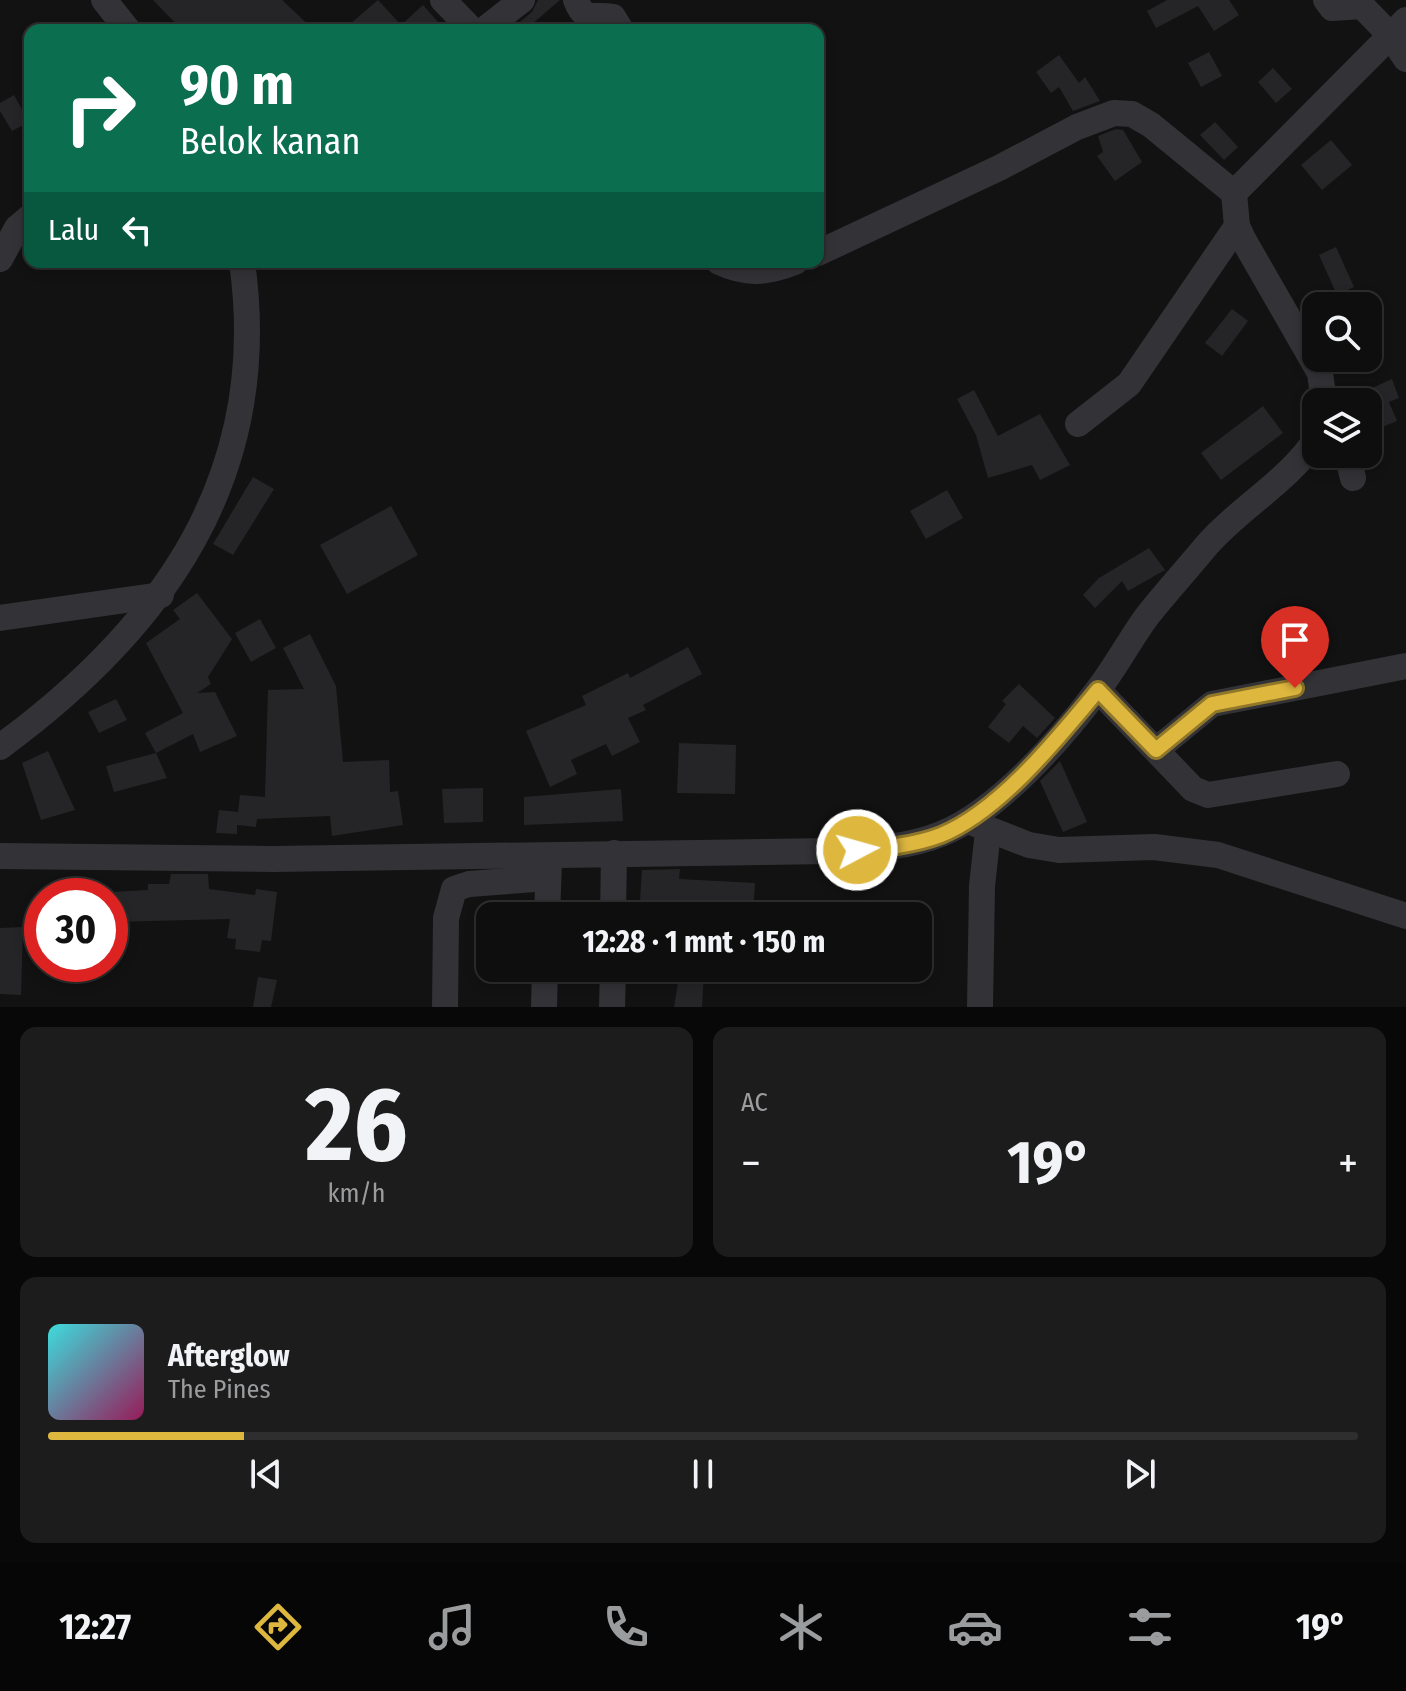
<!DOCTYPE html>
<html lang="id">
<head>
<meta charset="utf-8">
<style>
	body { margin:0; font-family:"Fira Sans Condensed",sans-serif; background:#1c1c1c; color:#f1f3f6; height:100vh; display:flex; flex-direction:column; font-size:30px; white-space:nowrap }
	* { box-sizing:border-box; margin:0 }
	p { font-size:26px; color:#9b9c9e }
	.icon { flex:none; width:44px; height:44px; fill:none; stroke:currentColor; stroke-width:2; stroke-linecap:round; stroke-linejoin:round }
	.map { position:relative; height:1007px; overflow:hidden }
	.sheet { display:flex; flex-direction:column; gap:20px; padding:20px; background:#080808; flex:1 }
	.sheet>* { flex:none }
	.guide { position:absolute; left:24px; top:24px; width:800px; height:244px; border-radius:16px; box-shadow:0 4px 12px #0003,0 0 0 2px #2e2e2e; background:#0b6e4f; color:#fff; overflow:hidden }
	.fabs { position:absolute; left:1302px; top:292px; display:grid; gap:16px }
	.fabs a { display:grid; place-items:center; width:80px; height:80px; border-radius:16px; background:#0e0e0e; box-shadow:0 4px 12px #0003,0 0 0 2px #2e2e2e; font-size:40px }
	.speed { position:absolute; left:24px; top:878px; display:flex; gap:16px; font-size:40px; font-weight:700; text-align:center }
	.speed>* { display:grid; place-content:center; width:104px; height:104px; border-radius:50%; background:#0e0e0e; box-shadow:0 4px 12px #0003,0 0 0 2px #2e2e2e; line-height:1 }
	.speed .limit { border:12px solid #d22; background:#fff; color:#111 }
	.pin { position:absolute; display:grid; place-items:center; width:68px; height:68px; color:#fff; margin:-82px -34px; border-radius:50% 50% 50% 0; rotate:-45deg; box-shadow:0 0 8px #0007 }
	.pin .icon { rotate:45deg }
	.me { position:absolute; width:88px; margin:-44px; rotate:84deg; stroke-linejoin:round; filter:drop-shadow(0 0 6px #0008) }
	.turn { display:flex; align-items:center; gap:28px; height:168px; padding:0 24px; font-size:36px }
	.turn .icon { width:104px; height:104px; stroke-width:2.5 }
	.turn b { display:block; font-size:56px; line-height:68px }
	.then { display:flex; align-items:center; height:76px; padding:0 24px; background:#0003; gap:16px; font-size:30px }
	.big { font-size:60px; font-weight:700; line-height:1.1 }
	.sheet .card { flex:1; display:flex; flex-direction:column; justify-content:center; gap:12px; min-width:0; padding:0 28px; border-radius:16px; background:#1c1c1c }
	.sheet .dial { align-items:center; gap:0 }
	.dial b { font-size:104px; line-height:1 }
	.song { display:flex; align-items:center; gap:24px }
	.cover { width:96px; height:96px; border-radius:12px; background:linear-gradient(135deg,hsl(180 70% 55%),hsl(330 70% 35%)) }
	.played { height:8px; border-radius:4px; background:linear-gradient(90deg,#deb73f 15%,#2e2e2e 15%) }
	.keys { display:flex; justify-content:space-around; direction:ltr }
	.heat { display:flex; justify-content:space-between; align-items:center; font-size:44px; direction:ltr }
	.sheet .tiles { flex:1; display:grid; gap:20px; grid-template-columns:1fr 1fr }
	.card:last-child { grid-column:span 2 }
	.trip { position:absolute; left:476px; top:902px; width:456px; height:80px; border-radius:16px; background:#0e0e0e; box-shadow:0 4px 12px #0003,0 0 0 2px #2e2e2e; font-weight:700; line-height:80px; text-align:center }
	.dock { display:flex; height:128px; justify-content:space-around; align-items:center; background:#060606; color:#9b9c9e }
	.dock .icon { width:56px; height:56px }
	.dock .selected { color:#deb73f }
	.dock b { font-size:36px; color:#f1f3f6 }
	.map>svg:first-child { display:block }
	.building { fill:#252527 }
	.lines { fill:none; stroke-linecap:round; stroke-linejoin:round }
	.minor { stroke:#333337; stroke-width:26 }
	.route-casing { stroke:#907729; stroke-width:20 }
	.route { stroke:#deb73f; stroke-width:14 }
</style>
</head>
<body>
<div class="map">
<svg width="1406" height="1007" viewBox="0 0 1406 1007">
	<rect width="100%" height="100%" fill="#121213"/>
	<g class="building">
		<polygon points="153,0 282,0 314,30 182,30"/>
		<polygon points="378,0 401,25 423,5 445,30 343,30"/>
		<polygon points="538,0 560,0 525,30 510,30 532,12"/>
		<polygon points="1167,0 1229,0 1239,15 1214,31 1198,6 1156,28 1147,11"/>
		<polygon points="1209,52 1222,76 1201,87 1188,63"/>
		<polygon points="1059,55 1079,83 1085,77 1100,101 1073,111 1059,87 1051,93 1036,72"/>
		<polygon points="1273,68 1292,89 1276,103 1258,82"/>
		<polygon points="14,95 29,122 12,131 0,111 0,103"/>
		<polygon points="1215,122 1238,147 1224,160 1200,135"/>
		<polygon points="1116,129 1123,130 1142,162 1115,181 1097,156 1103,152 1098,136"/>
		<polygon points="1331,140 1352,165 1322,190 1301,165"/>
		<polygon points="1336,247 1354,287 1337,295 1319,255"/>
		<polygon points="1232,309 1248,321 1222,356 1205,343"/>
		<polygon points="1392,379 1399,398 1389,402 1397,421 1368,433 1368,390"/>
		<polygon points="974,390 998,436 1040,414 1070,465 1040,480 1032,465 988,478 976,435 957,399"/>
		<polygon points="1263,406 1283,433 1221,480 1201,453"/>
		<polygon points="253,477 274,489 233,555 213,544"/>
		<polygon points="947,490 963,518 926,539 910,511"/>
		<polygon points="391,506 418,555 347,594 320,545"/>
		<polygon points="1149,548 1165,570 1128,591 1122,581 1095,608 1083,595 1099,578"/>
		<polygon points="197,593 232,639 208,677 211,684 197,693 215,692 237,736 200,752 193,734 156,753 167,778 114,792 106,766 156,753 145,733 183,713 146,643 180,619 173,610"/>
		<polygon points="260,619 276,648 251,662 235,633"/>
		<polygon points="310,634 336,686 343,762 389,760 390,792 398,791 403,825 332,836 330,816 257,819 256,827 237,825 237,834 216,833 219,810 238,812 240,795 265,797 268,690 304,689 283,648"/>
		<polygon points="688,647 702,674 643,705 646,710 628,718 640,742 612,756 606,744 571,760 577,774 550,787 526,731 586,705 582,696 628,673 630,678"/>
		<polygon points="1019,684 1055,718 1037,738 1023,726 1009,743 988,727 1006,704 1002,701"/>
		<polygon points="116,699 127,720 99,733 88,712"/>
		<polygon points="679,743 736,745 735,794 677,793"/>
		<polygon points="48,751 75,810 41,820 22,763"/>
		<polygon points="1060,761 1087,822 1063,832 1040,781"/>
		<polygon points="483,788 483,822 444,823 442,789"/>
		<polygon points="621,789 623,821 524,825 524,797"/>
		<polygon points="680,869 679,879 755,883 753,916 639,916 642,870"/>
		<polygon points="171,874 208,874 209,889 255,895 256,889 277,892 271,941 262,940 260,952 235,949 236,939 227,938 230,919 110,922 110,892 148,890 148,884 169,884"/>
		<polygon points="23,927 21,995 0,994 0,928"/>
		<polygon points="680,971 704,974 702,1007 674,1007"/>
		<polygon points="258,977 277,980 271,1007 253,1007"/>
	</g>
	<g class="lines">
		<g class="minor">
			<polyline points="104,0 128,30"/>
			<polyline points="443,0 472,30"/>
			<path d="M 576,0 C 584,23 594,13 613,17 L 621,30"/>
			<polyline points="1326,0 1332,8 1362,6 1390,35 1406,59"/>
			<polyline points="484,30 522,0"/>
			<polyline points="818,253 999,168 1077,127 1114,113 1132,114 1151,125 1234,193"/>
			<polyline points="0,259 17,228 30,217"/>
			<path d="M 719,262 C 747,275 767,273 795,262"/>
			<polyline points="1324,402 1320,373 1243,239 1237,226 1234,193 1406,20"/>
			<polyline points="1078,424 1129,384 1237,226"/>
			<polyline points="1347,454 1353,478"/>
			<polyline points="0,618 161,595"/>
			<polyline points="1098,690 1193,789 1208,795 1337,774"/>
			<path d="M 0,747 C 165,626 272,474 242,262"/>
			<polyline points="1156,750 1212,704 1406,666"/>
			<polyline points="968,821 1029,845 1059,850 1154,847 1218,855 1406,916"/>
			<path d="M 0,856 L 273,859 L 833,851 C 869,849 907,848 941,834 C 997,812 1061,739 1097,691 C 1116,667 1130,639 1148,615 C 1167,591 1188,568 1207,545 C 1240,507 1289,481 1316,439"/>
			<polyline points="547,916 549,861"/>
			<polyline points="613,916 614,853"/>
			<polyline points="445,1007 446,918 454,889 469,884 548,878"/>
			<polyline points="544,1007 545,968"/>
			<polyline points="612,1007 613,968"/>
			<polyline points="980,1007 982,886 988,831"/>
		</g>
	</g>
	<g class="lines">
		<defs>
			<path id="route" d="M 857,850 C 885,848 915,845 941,835 C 1000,811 1058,738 1098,690 L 1156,750 L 1212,704 L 1295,688"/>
		</defs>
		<use href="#route" class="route-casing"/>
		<use href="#route" class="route"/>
	</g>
</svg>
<div class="fabs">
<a><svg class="icon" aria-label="search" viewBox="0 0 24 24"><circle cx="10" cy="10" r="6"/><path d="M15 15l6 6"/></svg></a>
<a><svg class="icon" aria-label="layers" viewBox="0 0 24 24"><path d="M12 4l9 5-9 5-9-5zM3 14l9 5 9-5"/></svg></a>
</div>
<div class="speed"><div class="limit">30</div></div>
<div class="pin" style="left:1295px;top:688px;background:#d93025"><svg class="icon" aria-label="arrive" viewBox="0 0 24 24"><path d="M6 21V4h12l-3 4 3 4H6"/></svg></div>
<svg class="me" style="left:857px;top:850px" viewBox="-20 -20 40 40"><circle r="17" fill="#deb73f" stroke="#fff" stroke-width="3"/><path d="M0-11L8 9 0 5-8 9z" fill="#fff"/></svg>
<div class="trip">12:28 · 1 mnt · 150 m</div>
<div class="guide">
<div class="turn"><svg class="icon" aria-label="right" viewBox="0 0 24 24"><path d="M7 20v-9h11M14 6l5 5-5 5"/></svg><div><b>90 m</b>Belok kanan</div></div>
<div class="then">Lalu<svg class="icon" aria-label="left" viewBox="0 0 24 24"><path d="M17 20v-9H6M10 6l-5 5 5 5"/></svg></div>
</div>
</div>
<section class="sheet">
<div class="tiles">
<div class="card dial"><b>26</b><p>km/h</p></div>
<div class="card"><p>AC</p>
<div class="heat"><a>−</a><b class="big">19°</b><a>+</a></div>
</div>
<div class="card">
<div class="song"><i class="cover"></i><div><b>Afterglow</b><p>The Pines</p></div></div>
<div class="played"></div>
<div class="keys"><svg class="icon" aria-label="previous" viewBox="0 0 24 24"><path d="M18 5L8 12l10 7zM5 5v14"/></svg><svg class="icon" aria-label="pause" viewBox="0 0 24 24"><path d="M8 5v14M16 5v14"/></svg><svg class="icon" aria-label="next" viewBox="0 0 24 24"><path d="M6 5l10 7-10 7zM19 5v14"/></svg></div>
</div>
</div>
</section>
<nav class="dock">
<b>12:27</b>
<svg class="icon selected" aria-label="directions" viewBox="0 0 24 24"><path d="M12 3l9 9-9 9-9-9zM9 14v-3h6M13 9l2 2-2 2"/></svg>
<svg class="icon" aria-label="music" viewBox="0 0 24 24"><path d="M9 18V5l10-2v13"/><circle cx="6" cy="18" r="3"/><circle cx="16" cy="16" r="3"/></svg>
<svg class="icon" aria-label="phone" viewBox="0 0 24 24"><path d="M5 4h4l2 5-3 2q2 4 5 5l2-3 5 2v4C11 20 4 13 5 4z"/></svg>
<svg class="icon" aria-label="climate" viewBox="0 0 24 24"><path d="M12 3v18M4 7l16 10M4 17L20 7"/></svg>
<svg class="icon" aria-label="car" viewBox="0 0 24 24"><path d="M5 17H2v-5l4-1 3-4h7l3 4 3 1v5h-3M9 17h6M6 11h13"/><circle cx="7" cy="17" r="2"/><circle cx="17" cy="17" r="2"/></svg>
<svg class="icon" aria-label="filters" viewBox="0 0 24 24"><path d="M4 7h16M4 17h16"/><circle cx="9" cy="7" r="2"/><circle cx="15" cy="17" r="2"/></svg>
<b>19°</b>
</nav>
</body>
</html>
